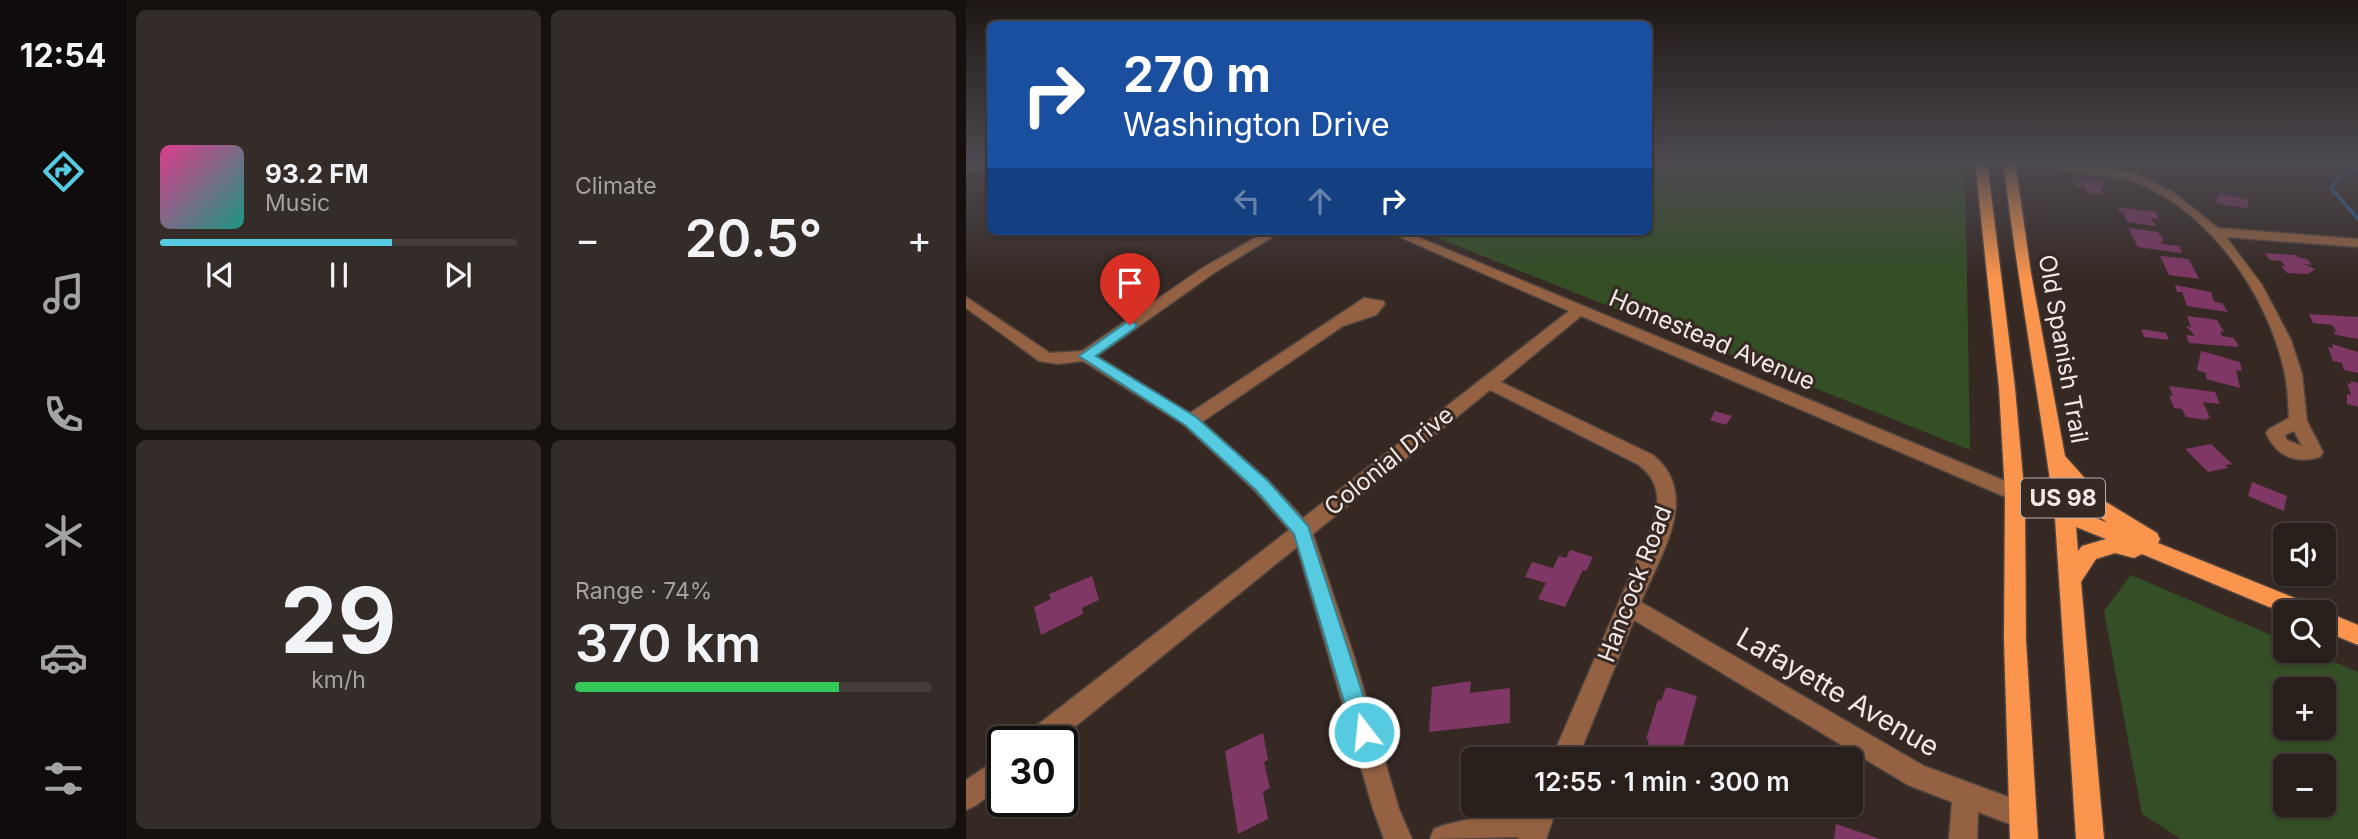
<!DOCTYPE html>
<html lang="en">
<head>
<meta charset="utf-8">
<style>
	body { margin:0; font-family:Inter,sans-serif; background:#342c28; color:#f1f3f6; height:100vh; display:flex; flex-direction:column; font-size:26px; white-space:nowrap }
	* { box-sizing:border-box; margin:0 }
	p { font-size:23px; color:#a5a2a3 }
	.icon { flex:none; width:38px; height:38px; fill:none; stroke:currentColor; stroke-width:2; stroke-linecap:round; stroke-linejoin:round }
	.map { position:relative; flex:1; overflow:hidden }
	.panel { display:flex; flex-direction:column; gap:10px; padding:10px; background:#16110f; width:840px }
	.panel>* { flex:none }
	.top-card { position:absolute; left:21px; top:21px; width:665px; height:214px; border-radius:10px; box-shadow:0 2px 5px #0004,0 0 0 2px #443d3a; background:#1a4fa0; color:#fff; overflow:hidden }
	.fabs { position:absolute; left:1307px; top:523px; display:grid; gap:14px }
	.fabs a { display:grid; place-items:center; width:63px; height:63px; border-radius:10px; background:#281f1b; box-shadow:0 2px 5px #0004,0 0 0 2px #443d3a; font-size:35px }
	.speed { position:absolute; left:21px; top:726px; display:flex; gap:14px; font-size:35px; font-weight:700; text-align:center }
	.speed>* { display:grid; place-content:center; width:91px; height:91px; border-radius:50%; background:#281f1b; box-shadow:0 2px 5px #0004,0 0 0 2px #443d3a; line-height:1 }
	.speed .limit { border:4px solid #111; border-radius:10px; background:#fff; color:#111 }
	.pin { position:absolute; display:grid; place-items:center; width:60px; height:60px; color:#fff; margin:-72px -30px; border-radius:50% 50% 50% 0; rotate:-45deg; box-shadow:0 0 7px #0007 }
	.pin .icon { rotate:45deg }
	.me { position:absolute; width:77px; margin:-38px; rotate:344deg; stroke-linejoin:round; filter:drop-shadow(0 0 5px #0008) }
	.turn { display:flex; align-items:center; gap:24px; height:147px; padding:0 21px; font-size:32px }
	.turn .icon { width:91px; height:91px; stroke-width:2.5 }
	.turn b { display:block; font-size:49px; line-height:60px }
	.lanes { display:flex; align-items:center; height:66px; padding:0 21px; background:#0003; justify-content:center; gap:35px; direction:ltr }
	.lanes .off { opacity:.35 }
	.big { font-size:52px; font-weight:600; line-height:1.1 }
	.panel .card { flex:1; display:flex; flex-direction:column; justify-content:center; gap:10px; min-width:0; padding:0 24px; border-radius:10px; background:#342c28 }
	.panel .dial { align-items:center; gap:0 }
	.dial b { font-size:91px; line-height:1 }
	.song { display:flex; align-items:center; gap:21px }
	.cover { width:84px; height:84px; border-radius:10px; background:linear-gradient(135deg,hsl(330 70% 55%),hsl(170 70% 35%)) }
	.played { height:7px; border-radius:4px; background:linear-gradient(90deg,#55cae0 65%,#443d3a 65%) }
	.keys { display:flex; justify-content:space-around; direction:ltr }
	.heat { display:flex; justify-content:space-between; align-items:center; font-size:38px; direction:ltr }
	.charge { height:10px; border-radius:5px; background:linear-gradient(90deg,#34c759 74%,#443d3a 0) }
	.panel .tiles { flex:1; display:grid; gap:10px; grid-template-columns:repeat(2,1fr) }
	.trip { position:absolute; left:495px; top:747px; width:402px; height:70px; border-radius:10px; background:#281f1b; box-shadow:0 2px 5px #0004,0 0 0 2px #443d3a; font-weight:600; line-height:70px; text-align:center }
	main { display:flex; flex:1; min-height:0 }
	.dock { display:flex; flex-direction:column; width:126px; justify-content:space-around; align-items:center; background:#100c0b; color:#a5a2a3 }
	.dock .icon { width:49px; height:49px }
	.dock .selected { color:#55cae0 }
	.dock b { font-size:32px; color:#f1f3f6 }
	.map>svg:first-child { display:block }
	.green { fill:#344e25; fill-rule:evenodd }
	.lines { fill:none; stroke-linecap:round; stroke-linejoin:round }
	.stream { stroke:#22639e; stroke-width:3.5 }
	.building { fill:#7f3765 }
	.minor-casing { stroke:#50443f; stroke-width:3 }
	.major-casing { stroke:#50443f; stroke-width:3 }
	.minor { fill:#946242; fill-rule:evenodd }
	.major { fill:#fb954e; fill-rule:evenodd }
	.route { fill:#55cae0; stroke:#378392; stroke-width:2 }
	.labels { text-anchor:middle; stroke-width:6; stroke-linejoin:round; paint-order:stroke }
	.shield { fill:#362924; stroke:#b9afab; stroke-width:2 }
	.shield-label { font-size:23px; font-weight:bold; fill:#f1e8e5 }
	.street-label { font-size:24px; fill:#f1e8e5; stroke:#362924 }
	.near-street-label { font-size:28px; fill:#f1e8e5; stroke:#362924 }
</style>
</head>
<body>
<main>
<nav class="dock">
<b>12:54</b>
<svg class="icon selected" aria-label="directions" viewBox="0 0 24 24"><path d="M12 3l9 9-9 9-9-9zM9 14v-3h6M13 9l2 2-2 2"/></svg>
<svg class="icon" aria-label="music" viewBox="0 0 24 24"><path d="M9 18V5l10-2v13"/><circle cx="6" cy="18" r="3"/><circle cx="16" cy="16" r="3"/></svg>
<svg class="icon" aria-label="phone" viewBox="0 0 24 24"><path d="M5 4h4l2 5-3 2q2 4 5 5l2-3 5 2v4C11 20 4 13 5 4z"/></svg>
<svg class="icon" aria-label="climate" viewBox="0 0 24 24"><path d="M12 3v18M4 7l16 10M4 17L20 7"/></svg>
<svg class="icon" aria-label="car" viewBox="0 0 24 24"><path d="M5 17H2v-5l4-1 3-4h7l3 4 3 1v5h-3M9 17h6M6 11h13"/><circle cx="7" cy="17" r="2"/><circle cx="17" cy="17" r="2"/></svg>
<svg class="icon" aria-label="filters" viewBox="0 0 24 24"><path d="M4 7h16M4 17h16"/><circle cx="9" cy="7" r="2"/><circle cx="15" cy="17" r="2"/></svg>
</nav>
<section class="panel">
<div class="tiles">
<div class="card">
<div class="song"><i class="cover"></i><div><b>93.2 FM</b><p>Music</p></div></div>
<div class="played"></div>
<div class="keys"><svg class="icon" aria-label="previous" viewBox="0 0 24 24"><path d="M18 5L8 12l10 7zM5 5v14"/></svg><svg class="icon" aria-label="pause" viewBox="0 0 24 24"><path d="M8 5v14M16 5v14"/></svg><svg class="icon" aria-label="next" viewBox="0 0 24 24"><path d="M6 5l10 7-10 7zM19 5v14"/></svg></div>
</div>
<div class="card"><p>Climate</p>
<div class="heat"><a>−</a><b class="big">20.5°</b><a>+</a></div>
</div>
<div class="card dial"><b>29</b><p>km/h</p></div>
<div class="card"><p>Range · 74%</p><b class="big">370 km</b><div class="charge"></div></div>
</div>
</section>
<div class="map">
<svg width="1392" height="839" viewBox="0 0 1392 839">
	<rect width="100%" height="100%" fill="#362924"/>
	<g class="green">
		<polygon points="683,161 999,161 1004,450 454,231 682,231"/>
		<path d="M 1165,575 L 1319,641 L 1320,651 L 1342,651 L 1392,672 L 1392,839 L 1215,839 L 1176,814 L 1138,611 ZM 1320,690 L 1358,690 L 1358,728 L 1320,728 ZM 1320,766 L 1358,766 L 1358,805 L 1320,805 Z"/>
	</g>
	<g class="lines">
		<polyline class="stream" points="1392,167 1373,178 1365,188 1392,219"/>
	</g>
	<g class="building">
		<polygon points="1113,178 1135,181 1139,188 1134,187 1137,194 1121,193 1119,186 1111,187 1109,181 1114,182"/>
		<polygon points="1253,193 1283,200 1281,208 1252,204 1250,201"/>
		<polygon points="1152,207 1190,212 1193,219 1185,218 1190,226 1161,222 1158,213 1153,212"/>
		<polygon points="1162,228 1192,232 1198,241 1195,241 1196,244 1213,246 1216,253 1172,247"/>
		<polygon points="1298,253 1330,255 1334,258 1341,259 1346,265 1338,264 1349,269 1342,274 1321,273 1315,266 1319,266 1315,261 1304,260"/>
		<polygon points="1194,256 1223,259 1233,279 1203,275"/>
		<polygon points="1209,285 1245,292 1248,302 1256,303 1262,312 1221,306 1216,292 1211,292"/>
		<polygon points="1343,314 1392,317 1392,339 1370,335 1367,331 1371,332 1366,325 1347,323"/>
		<polygon points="1221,316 1251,320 1258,332 1254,331 1256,336 1268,338 1273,347 1223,343 1220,335 1229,336 1220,326 1225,327"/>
		<polygon points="1175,329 1200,333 1203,340 1178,337"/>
		<polygon points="1366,344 1392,352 1392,373 1378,370 1376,363 1367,361 1362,347 1367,348"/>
		<polygon points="1235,351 1274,362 1276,371 1270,370 1274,388 1240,379 1240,373 1231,370"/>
		<polygon points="1385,381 1392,383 1392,407 1381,404 1381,394 1385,395 1381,383 1385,384"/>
		<polygon points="1203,386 1249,392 1254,404 1237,402 1244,418 1240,418 1241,420 1220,417 1216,409 1208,408 1203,395 1207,396"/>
		<polygon points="749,411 766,416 760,425 744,420"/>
		<polygon points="1245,444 1266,464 1259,465 1262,468 1242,472 1219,449"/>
		<polygon points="1286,482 1321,496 1318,511 1282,496"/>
		<polygon points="604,550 627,557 620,571 617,570 599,607 572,599 580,583 559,577 566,562 587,568 593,556 600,558"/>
		<polygon points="126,576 133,600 116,608 117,614 75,635 68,607 85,599 83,594"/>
		<polygon points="505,681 504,693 544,688 544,723 463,732 466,687"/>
		<polygon points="700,687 731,696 717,747 721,748 718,760 679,760 677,759 683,740 680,739 692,700 695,701"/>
		<polygon points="297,733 302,760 298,762 304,788 297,792 302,819 272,834 259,751"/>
		<polygon points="844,805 875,805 873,818 843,809"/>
		<polygon points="870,824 914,839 868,839"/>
	</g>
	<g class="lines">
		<defs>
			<g id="minor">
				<polygon points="17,161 24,161 24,166 0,171 0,165"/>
				<path d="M 1077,161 L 1097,161 L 1170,174 L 1207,192 L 1252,228 L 1392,239 L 1392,247 L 1260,237 L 1296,285 L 1325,340 L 1336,374 L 1341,421 L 1357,452 L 1354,457 C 1329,464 1311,457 1300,433 L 1303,429 L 1323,418 C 1322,402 1322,386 1318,370 C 1301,292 1239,204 1160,179 C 1135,171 1098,177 1077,161 ZM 1328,431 L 1336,446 L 1321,440 L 1319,435 Z"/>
				<path d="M 301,231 L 316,231 L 248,273 L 131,356 L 224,413 L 398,298 L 417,301 L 419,304 L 410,315 L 377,326 L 236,422 L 303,481 L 337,518 L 603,311 L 420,231 L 437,231 L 1056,488 L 1059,493 L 1056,498 L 1049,500 L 1042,498 L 615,316 L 535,382 L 687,455 C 736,495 694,555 675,602 L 958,766 L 1067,806 L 1070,816 L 1067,826 L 1057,829 L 1012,812 L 1011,839 L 983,839 L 986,802 L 942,785 L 668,620 L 611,760 L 585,760 L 687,523 C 694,499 694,482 673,465 L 524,390 L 347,534 L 388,656 L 433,809 L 446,839 L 418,839 L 407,809 L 331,547 L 90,742 L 57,742 L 61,733 L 323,530 L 289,491 L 218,425 L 117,361 L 92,364 L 73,361 L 0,308 L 0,297 L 84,353 L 116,351 L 238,267 Z"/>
				<polygon points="37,755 37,785 9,806 0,810 0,780"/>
				<polygon points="566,805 592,805 580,839 552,839 553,837 464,839 468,829 478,825"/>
			</g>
			<g id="major">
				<path d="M 1009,161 L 1021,161 L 1049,388 L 1058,489 L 1087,501 C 1071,387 1051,275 1037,161 L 1049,161 L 1065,273 L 1099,456 L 1140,502 L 1191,533 L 1194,539 L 1192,543 L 1346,605 L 1349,612 L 1320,614 L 1176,554 L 1168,558 L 1149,553 L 1130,559 L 1115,582 L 1138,839 L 1110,839 L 1089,518 L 1059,505 L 1060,640 L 1072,839 L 1044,839 L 1038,640 L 1039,493 L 1033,388 ZM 1104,487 L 1126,512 L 1142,523 L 1108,509 ZM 1110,527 L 1140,539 L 1116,546 L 1112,551 Z"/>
				<polygon points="1358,611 1392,625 1392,645 1358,631 1358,612 1354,612"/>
			</g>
		</defs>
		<use href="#minor" class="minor-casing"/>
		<use href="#major" class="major-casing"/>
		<use href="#minor" class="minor"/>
		<use href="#major" class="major"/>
	</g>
	<linearGradient id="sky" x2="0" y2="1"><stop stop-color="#1e1714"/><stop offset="0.58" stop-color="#4c4950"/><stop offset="1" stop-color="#4c4950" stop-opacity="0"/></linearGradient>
	<rect width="1392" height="279" fill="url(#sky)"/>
	<polygon class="route" points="164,320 171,325 169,328 130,356 230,417 302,481 342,526 409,732 406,740 398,743 390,740 387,732 328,534 290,490 219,425 113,356"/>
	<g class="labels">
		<rect class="shield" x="1055" y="478.5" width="84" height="39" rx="5"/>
		<g class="shield-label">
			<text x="1097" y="506">US 98</text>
		</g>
		<g class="street-label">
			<text transform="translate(746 340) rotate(23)" y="8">Homestead Avenue</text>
			<text transform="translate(1097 349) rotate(80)" y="8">Old Spanish Trail</text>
			<text transform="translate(423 461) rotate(-39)" y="8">Colonial Drive</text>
			<text transform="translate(669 584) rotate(-69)" y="8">Hancock Road</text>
		</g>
		<g class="near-street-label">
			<text transform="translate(872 692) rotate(30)" y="10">Lafayette Avenue</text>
		</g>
	</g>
</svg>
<div class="fabs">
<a><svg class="icon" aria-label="sound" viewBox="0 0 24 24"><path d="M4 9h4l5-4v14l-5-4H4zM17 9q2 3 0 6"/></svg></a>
<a><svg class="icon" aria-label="search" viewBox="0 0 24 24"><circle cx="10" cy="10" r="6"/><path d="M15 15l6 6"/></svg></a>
<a>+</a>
<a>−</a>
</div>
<div class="speed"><div class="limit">30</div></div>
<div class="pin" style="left:164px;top:325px;background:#d93025"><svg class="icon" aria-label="arrive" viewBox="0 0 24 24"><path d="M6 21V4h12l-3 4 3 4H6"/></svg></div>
<svg class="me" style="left:398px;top:732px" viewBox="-20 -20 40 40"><circle r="17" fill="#55cae0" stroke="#fff" stroke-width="3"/><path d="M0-11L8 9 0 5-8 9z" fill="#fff"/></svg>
<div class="trip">12:55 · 1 min · 300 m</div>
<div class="top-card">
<div class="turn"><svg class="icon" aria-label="right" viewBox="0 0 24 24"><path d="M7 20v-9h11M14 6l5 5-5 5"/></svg><div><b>270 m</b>Washington Drive</div></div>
<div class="lanes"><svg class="icon off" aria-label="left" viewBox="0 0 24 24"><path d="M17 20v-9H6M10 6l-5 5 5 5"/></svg><svg class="icon off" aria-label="ahead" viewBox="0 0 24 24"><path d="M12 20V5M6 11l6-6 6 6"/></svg><svg class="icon" aria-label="right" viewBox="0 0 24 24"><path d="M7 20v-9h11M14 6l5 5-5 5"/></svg></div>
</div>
</div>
</main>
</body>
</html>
